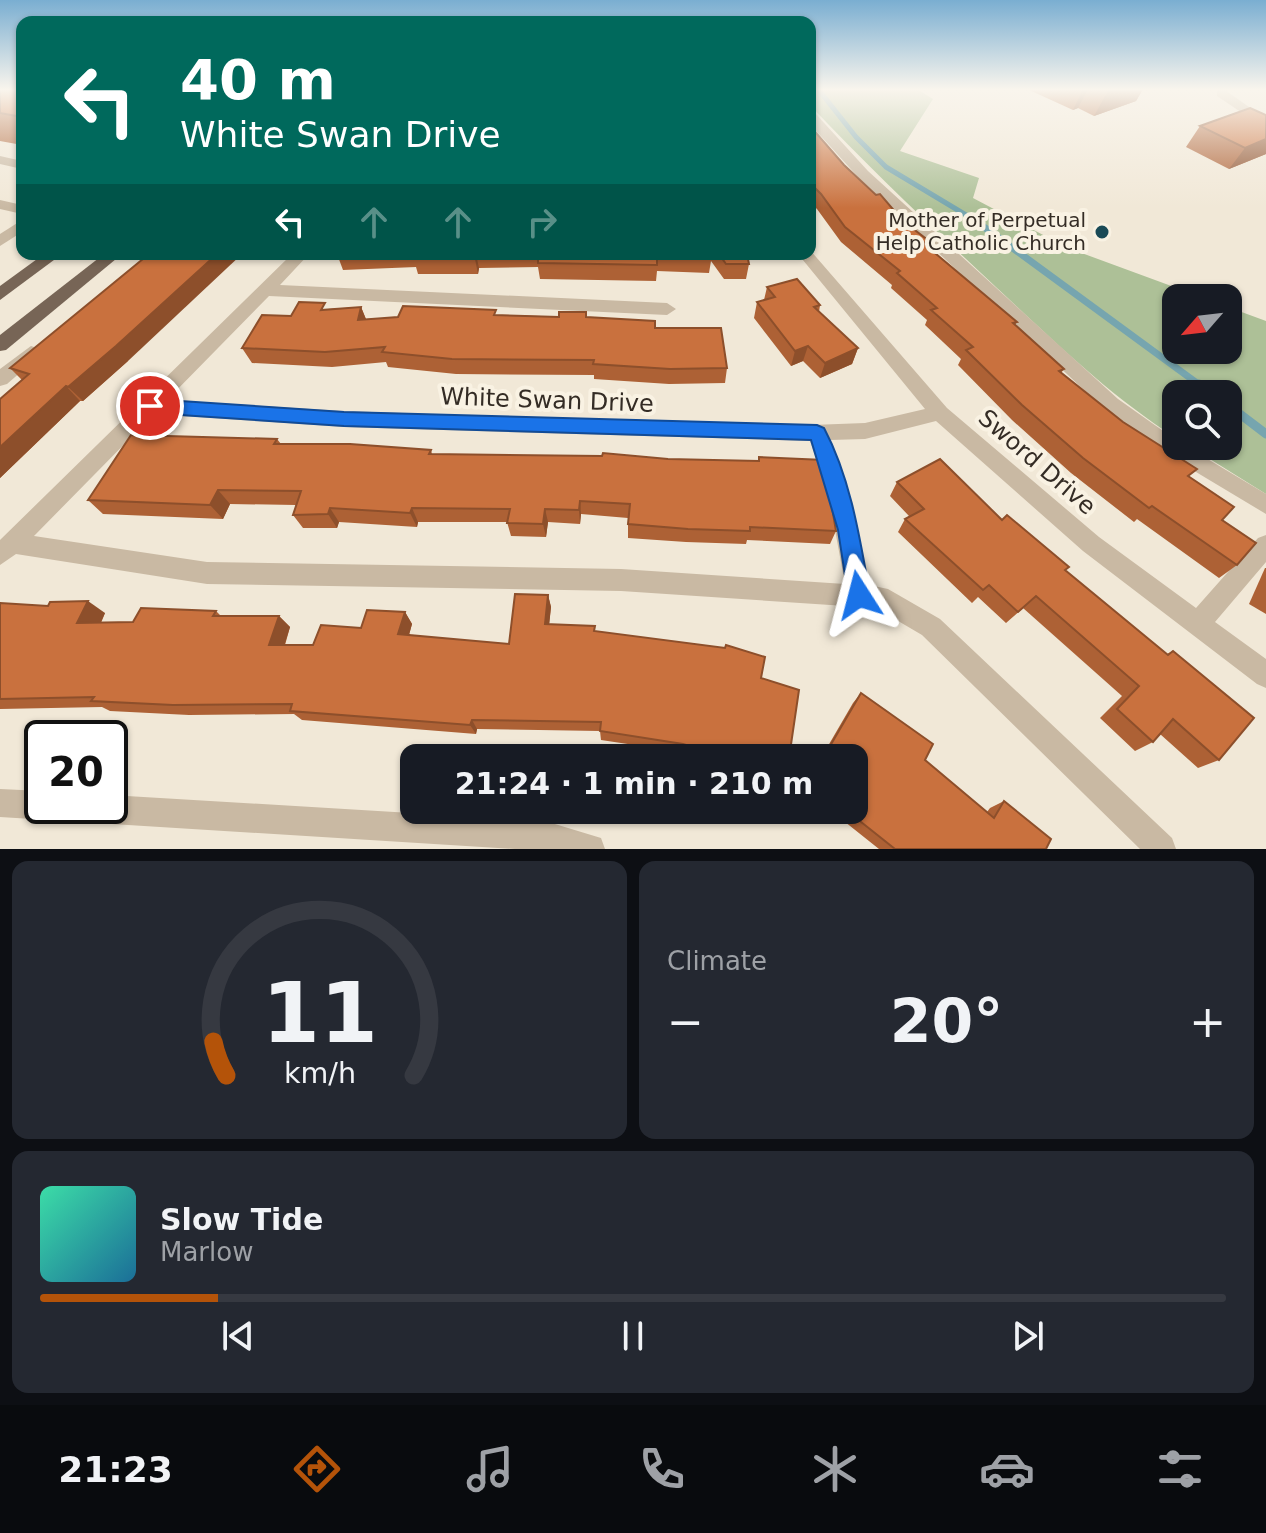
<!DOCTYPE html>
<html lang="en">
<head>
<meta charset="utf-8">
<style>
	body { margin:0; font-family:"DejaVu Sans",sans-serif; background:#242831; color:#f1f3f6; height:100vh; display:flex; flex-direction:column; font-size:30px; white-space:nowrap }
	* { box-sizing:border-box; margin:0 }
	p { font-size:26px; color:#9ea1a6 }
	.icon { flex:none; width:44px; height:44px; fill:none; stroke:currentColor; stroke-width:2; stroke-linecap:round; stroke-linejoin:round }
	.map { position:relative; height:849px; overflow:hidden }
	.details { display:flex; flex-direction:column; gap:12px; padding:12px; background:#0d0f14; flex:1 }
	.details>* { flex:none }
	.hud { position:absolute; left:16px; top:16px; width:800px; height:244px; border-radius:16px; box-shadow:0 2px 6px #0004; background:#00695c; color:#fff; overflow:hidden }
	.needle { width:52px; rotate:242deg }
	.controls { position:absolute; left:1162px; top:284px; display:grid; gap:16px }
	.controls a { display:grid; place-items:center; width:80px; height:80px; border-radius:16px; background:#171b24; box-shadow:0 2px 6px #0004; font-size:40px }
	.speed { position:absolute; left:24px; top:720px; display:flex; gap:16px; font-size:40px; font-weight:700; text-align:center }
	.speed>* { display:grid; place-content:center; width:104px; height:104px; border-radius:50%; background:#171b24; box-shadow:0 2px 6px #0004; line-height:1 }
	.speed .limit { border:4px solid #111; border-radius:12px; background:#fff; color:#111 }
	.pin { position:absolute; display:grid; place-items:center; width:68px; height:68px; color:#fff; margin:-34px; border:4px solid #fff; border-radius:50%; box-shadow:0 2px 8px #0007 }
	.me { position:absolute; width:88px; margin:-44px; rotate:351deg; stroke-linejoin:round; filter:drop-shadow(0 0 6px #0008) }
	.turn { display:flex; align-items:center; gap:28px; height:168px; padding:0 32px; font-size:36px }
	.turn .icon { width:104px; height:104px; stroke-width:2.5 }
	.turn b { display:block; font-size:56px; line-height:68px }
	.lanes { display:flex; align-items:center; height:76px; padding:0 32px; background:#0003; justify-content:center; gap:40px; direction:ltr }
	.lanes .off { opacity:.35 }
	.big { font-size:60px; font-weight:600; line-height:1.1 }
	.details .tile { flex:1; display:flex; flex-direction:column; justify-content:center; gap:12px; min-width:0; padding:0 28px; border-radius:16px; background:#242831 }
	.details .dial { align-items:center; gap:0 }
	.dial svg { height:208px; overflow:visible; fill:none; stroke:#363941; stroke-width:7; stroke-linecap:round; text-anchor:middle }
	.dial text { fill:#f1f3f6; stroke:none }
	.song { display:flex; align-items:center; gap:24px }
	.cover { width:96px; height:96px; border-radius:12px; background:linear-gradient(135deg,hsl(160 70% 55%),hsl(200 70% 35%)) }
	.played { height:8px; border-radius:4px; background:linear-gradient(90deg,#b45309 15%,#363941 15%) }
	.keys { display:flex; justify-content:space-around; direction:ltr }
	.heat { display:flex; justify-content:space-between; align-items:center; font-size:44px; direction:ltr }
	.details .tiles { flex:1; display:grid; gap:12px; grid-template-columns:1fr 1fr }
	.tile:last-child { grid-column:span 2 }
	.trip { position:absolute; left:400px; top:744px; width:468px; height:80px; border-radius:16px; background:#171b24; box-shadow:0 2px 6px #0004; font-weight:600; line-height:80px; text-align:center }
	.menu { display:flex; height:128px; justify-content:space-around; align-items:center; background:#090b0e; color:#9ea1a6 }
	.menu .icon { width:56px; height:56px }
	.menu .on { color:#b45309 }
	.menu b { font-size:36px; color:#f1f3f6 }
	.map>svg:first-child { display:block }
	.green { fill:#adc097 }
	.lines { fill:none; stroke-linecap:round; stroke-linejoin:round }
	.stream-far2 { stroke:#76a5af; stroke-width:5 }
	.stream-far1 { stroke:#76a5af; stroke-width:7 }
	.stream { stroke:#76a5af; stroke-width:9 }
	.minor { fill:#c9b9a3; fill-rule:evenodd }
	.major { fill:#776556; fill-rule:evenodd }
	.wall { fill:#ad6135 }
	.shaded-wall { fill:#8d4f2b }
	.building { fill:#c9713e; stroke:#8d4f2b; stroke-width:2 }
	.route { fill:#1a73e8; stroke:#114b97; stroke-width:2 }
	.poi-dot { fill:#1a4a56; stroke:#f9f2e3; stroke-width:3 }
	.labels { text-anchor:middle; stroke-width:8; stroke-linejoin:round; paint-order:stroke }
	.far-poi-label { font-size:20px; fill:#342c25; stroke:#f9f2e3; text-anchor:end }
	.street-label { font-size:24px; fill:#342c25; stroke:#f9f2e3 }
</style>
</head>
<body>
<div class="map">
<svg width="1266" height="849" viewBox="0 0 1266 849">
	<rect width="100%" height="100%" fill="#f1e8d7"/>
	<path class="green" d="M 810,89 L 917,89 L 933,99 L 900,151 L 979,178 L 973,198 L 1068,248 L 1204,298 L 1176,298 L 1176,350 L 1228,350 L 1228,307 L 1266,321 L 1266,494 L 1189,446 L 1228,446 L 1228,394 L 1176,394 L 1176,438 C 1110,396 1055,342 998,289 C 934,229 870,169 810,105 Z"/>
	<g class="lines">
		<polyline class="stream-far2" points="818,89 856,137 886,167 976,221"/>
		<polyline class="stream-far1" points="973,219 1201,386"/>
		<g class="stream">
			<polyline points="1199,384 1213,394"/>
			<polyline points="1228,405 1266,434"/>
		</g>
		<g class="minor">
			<polygon points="1217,90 1225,90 1266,119 1266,129 1217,96"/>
			<polygon points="810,112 815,113 868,171 1118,399 1176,440 1176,446 1186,446 1266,494 1266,514 1146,442 1104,409 858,177 810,124"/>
			<polygon points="0,156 22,161 22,169 0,164"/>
			<polygon points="0,200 22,205 22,214 0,209"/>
			<polygon points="22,220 22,232 0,246 0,234"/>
			<path d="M 810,250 L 947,408 L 1099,537 L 1196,608 L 1258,538 L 1266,535 L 1266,562 L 1215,622 L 1266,659 L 1266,688 L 1257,684 L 1083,551 L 936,421 L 865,439 L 830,440 L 849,492 L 869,585 L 888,589 L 940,619 L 1172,838 L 1176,849 L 1140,849 L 922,635 L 876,608 L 621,591 L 207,584 L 16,554 L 0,565 L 0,540 L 292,254 L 309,254 L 280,285 L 667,303 L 676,309 L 667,315 L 269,296 L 167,400 L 344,411 L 785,426 L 865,423 L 925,409 L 798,254 L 810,254 ZM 154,414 L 344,427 L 810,441 L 828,492 L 845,584 L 621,569 L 207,562 L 34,536 Z"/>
			<polygon points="31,346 37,348 40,353 37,358 7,384 0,386 0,369"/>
			<polygon points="0,789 42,791 42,806 110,806 110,795 545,821 601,838 605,849 515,849 0,817"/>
		</g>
		<g class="major">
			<polygon points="44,254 62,254 0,300 0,286"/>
			<polygon points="104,254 122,254 6,350 0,351 0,335"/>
		</g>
	</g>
	<g class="wall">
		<polygon points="0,89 22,89 22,145 0,141"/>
		<polygon points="1027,89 1143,89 1136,101 1094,116 1078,108 1073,110"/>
		<polygon points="1266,115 1266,154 1229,169 1186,147 1200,126"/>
		<polygon points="810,126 844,165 903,221 927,246 1017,322 1015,325 1064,369 1061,373 1189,477 1222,520 1237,565 1219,578 1137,519 1134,522 1071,473 1012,420 958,365 961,359 925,325 927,320 891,288 892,285 841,242 817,209 810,202"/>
		<polygon points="337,254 747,254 749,264 746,279 724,279 711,261 709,273 657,271 656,281 540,279 538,267 479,268 478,274 418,274 416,267 343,270"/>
		<polygon points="767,287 820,305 819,312 858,348 852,364 820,378 803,361 791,366 754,318 757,302 764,300"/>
		<polygon points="361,307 366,319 497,315 586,317 655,328 727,368 725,383 669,384 594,379 594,375 456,374 388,367 386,362 332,367 252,363 242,348 291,316 328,309"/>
		<polygon points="128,361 83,401 80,401 0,478 0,399 22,380 10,368"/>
		<polygon points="277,439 281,444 431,450 432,454 758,461 759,457 836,531 830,544 747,540 746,544 686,542 628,538 628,518 581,514 580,524 548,522 546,537 511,536 507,522 418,522 417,527 339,522 337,528 303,528 293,515 296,505 230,504 223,519 103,514 88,500"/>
		<polygon points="897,482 1002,520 1065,570 1167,654 1173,651 1219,760 1198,768 1160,734 1153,742 1135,751 1100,718 1122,696 1023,608 1006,623 978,597 972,603 898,532 905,519 909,516 890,496"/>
		<polygon points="1265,568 1266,568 1266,614 1249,604"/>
		<polygon points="548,595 551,607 549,624 595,626 595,631 761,678 789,758 698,758 681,752 601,740 600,731 477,729 476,734 302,720 294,714 189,715 110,711 102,707 0,709 0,603 48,606 105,613 101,623 133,622 216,611 221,616 279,616 290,627 285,645 313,645 405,612 412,624 409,635 509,644"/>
		<polygon points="861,693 925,760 987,812 990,808 1004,801 1046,849 879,849 830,810 854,810 854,758 821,758 853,703"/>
	</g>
	<g class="shaded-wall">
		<polygon points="1083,89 1088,89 1078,108 1073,110"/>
		<polygon points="1109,89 1143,89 1136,101 1094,116"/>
		<polygon points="1266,139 1266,154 1229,169 1245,148"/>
		<polygon points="217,254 242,254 128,361 83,401 68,387"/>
		<polygon points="476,254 479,268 478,274 475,259"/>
		<polygon points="361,307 367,322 358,320"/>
		<polygon points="808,346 803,361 791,366 795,351"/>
		<polygon points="858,348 852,364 820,378 825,363"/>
		<polygon points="66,386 80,401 0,478 0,447"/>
		<polygon points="218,490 230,504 223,519 210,505"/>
		<polygon points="580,501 581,514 580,524 579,510"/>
		<polygon points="330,508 339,522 337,528 328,514"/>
		<polygon points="412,508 418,522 417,527 410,513"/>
		<polygon points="545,509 548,522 546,537 543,524"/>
		<polygon points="548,595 551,607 548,636 545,624"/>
		<polygon points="88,601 105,613 95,635 77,623"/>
		<polygon points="405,612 412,624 406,645 398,634"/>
		<polygon points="279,616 290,627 281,656 269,645"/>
		<polygon points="472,720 477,729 476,734 470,725"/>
	</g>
	<g class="building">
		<polygon points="0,89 22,89 22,117 0,113"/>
		<polygon points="1250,108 1266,115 1266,139 1245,148 1200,126"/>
		<polygon points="810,126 844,165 876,195 880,194 903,221 929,241 923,243 1017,322 1013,323 1064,369 1059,371 1123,422 1197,469 1188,476 1234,507 1222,520 1256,543 1237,565 1152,506 1149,508 1083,458 1022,405 966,350 973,347 931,310 937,308 897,273 900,271 845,227 821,194 810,183"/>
		<polygon points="149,254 217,254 116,346 68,387 66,386 0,447 0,399 29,374 10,368"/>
		<polygon points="414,254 476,254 475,259 413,258"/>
		<polygon points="538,254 710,254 711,258 657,256 657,265 538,263"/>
		<polygon points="719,254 747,254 749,264 726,264"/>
		<polygon points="797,279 820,305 814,307 858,348 825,363 808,346 795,351 757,302 775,297 767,287"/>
		<polygon points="299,302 325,303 321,310 361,307 358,320 398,317 403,306 496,310 494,315 559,317 559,312 586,312 586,317 655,321 655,328 721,328 727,368 670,369 593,364 594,360 452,359 382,352 385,347 325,352 242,348 262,315 291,316"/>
		<polygon points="131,435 277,439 274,444 350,444 431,450 429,454 602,456 603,453 668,459 759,461 759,457 824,460 836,531 750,527 750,531 688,529 628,524 630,504 580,501 579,510 545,509 543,524 507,523 510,509 412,508 410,513 330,508 328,514 293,515 301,491 218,490 210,505 88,500"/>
		<polygon points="940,459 1002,520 1007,515 1069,567 1065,570 1168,655 1173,651 1254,718 1219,760 1173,719 1153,742 1117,709 1139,686 1036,596 1018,612 989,585 983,590 905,519 924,509 897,482"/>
		<polygon points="515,594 548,595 545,624 595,626 594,631 725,648 726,645 765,657 761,678 799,690 789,758 726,758 683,744 600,731 601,722 472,720 470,725 290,711 292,704 173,705 91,701 94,697 0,699 0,603 48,606 50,602 88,601 77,623 133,622 141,608 216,611 213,616 279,616 269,645 313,645 321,625 361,628 367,610 405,612 398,634 509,644"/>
		<polygon points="861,693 933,744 925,760 994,818 1004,801 1051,839 1046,849 895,849 846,810 854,810 854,758 823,758"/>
	</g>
	<linearGradient id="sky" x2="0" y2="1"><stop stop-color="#7aaed1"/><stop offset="0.43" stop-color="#f9f5ed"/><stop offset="1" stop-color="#f9f5ed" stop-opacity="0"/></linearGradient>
	<rect width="1266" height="208" fill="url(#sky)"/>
	<path class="route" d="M 150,399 L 344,412 L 817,425 L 824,428 C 851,479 860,539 870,595 L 867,602 L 859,605 L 851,602 L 848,595 L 838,530 L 811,440 L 344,426 L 150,413 L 141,406 Z"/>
	<circle class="poi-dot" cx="1102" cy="232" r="8"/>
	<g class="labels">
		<g class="far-poi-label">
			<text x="1086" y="227">Mother of Perpetual<tspan x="1086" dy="23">Help Catholic Church</tspan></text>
		</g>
		<g class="street-label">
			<text transform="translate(547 400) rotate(2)" y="8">White Swan Drive</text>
			<text transform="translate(1037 462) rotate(41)" y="8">Sword Drive</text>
		</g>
	</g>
</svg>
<div class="controls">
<a><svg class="needle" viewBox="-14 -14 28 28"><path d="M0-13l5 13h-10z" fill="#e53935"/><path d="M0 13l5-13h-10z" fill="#9ea1a6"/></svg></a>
<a><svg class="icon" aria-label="search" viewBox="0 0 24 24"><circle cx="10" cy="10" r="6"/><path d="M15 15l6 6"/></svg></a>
</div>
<div class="speed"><div class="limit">20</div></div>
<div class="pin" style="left:150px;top:406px;background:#d93025"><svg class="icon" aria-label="arrive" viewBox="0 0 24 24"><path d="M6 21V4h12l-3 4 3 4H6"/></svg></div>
<svg class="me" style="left:859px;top:595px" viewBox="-20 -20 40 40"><path d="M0-17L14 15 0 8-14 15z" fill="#1a73e8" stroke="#fff" stroke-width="4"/></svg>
<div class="trip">21:24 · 1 min · 210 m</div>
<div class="hud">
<div class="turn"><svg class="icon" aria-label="left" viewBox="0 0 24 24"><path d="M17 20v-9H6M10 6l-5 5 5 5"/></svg><div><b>40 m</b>White Swan Drive</div></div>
<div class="lanes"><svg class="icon" aria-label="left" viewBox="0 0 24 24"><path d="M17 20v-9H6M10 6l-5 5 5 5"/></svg><svg class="icon off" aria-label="ahead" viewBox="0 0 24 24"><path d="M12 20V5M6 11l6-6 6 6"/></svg><svg class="icon off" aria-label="ahead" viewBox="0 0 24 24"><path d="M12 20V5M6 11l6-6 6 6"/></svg><svg class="icon off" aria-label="right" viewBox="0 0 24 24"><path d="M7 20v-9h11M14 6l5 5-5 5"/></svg></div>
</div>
</div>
<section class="details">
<div class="tiles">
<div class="tile dial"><svg viewBox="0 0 100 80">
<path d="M14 69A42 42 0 1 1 86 69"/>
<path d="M14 69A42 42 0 0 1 9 56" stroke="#b45309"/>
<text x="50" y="56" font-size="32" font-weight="700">11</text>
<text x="50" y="72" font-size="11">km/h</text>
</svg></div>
<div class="tile"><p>Climate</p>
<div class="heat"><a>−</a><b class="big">20°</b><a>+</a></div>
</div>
<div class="tile">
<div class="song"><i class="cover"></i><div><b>Slow Tide</b><p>Marlow</p></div></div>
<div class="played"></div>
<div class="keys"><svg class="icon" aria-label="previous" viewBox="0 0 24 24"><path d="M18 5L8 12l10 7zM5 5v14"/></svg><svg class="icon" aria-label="pause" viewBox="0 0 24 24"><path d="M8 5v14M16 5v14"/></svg><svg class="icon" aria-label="next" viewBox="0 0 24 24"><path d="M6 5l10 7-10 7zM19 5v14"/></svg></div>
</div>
</div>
</section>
<nav class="menu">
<b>21:23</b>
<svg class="icon on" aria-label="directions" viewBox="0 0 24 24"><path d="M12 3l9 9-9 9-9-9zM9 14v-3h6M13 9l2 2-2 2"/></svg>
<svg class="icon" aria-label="music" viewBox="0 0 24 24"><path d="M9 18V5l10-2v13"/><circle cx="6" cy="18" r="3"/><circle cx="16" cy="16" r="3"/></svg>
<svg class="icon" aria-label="phone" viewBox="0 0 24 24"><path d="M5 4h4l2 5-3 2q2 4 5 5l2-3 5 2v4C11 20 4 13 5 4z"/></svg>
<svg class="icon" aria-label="climate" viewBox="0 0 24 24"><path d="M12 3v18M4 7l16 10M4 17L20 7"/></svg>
<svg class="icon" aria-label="car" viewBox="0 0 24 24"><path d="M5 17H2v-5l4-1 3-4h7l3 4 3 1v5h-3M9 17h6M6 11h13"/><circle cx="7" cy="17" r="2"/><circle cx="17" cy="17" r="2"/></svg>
<svg class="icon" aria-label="filters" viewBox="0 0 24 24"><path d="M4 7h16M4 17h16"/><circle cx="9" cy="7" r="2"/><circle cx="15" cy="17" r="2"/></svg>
</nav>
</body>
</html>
